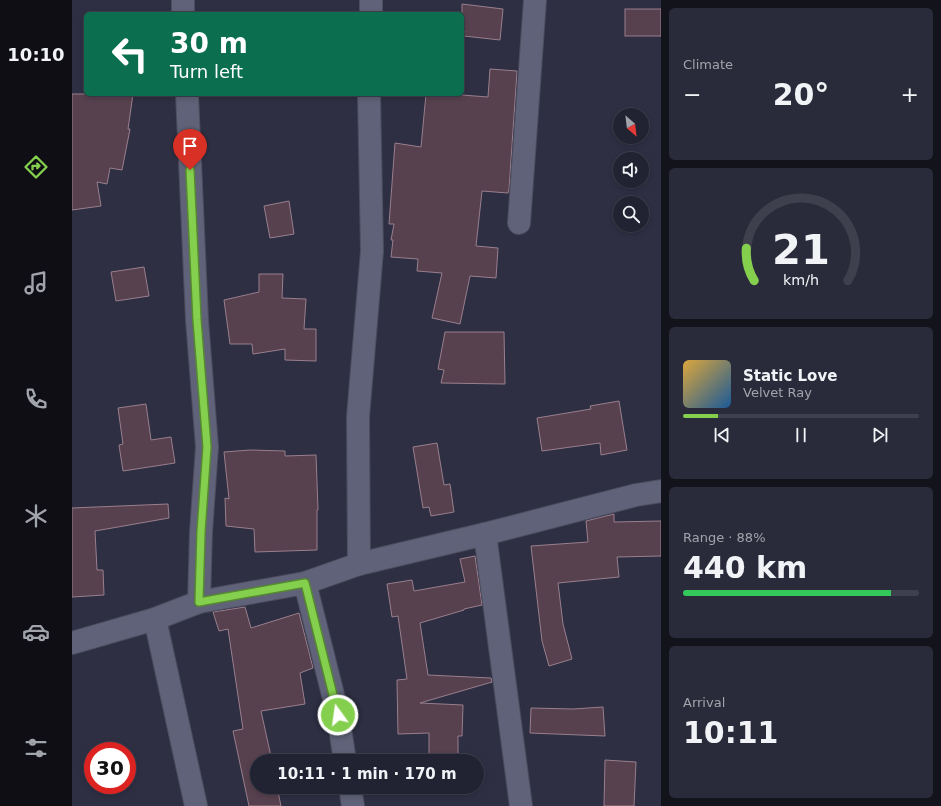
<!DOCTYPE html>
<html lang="en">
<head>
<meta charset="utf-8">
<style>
	body { margin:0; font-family:"DejaVu Sans",sans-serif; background:#2a2b3a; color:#f1f3f6; height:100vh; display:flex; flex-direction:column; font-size:15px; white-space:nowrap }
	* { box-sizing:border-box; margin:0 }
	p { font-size:13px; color:#a2a4ac }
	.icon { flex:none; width:22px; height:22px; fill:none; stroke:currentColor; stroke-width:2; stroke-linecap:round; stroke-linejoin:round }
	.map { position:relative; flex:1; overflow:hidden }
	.drawer { display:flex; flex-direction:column; gap:8px; padding:8px; background:#13131c; width:280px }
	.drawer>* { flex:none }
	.hud { position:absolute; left:12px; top:12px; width:380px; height:84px; border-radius:6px; box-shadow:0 2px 6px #0003,0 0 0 1px #3f404d; background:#0b6e4f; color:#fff; overflow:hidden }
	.needle { width:26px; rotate:152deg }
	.buttons { position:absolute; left:541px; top:108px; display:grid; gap:8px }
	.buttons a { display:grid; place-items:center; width:36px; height:36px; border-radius:50%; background:#222332; box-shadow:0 2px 6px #0003,0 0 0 1px #3f404d; font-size:20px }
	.speed { position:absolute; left:12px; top:742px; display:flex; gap:8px; font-size:20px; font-weight:700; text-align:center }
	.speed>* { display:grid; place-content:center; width:52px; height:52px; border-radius:50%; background:#222332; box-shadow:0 2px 6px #0003,0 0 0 1px #3f404d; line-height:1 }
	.speed .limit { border:6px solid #d22; background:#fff; color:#111 }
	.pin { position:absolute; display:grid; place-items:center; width:34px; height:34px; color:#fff; margin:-41px -17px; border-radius:50% 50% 50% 0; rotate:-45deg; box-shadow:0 0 4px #0007 }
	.pin .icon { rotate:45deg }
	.me { position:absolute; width:44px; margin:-22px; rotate:346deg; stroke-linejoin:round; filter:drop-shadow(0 0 3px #0008) }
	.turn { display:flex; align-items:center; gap:14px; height:84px; padding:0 20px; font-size:18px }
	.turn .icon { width:52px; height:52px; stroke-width:2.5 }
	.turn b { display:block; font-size:28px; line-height:34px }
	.big { font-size:30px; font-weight:700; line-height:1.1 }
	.drawer .card { flex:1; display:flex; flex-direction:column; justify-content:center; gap:6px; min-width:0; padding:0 14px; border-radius:6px; background:#2a2b3a }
	.drawer .dial { align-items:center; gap:0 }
	.dial svg { height:104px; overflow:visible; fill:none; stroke:#3f404d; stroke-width:7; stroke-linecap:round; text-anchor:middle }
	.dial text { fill:#f1f3f6; stroke:none }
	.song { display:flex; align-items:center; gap:12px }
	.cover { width:48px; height:48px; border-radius:6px; background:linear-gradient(135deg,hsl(40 70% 55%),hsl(210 70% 35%)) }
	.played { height:4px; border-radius:2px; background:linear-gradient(90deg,#84cf4d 15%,#3f404d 15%) }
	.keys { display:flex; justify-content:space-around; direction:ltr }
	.heat { display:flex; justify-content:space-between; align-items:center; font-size:22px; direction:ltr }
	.charge { height:6px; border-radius:3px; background:linear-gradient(90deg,#34c759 88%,#3f404d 0) }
	.trip { position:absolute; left:178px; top:754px; width:234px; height:40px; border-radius:20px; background:#222332; box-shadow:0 2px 6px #0003,0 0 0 1px #3f404d; font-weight:700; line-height:40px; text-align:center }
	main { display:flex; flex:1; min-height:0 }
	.tab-bar { display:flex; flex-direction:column; width:72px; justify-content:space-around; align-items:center; background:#0e0e14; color:#a2a4ac }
	.tab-bar .icon { width:28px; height:28px }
	.tab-bar .active { color:#84cf4d }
	.tab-bar b { font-size:18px; color:#f1f3f6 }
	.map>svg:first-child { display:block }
	.building { fill:#57414e; stroke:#997f8d }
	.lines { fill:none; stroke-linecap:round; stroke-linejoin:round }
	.street-casing { stroke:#4b4c5d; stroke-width:24 }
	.street { stroke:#606279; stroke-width:22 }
	.route-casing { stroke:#568732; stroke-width:10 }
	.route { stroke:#84cf4d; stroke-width:7 }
</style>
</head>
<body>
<main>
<nav class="tab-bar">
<b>10:10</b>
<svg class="icon active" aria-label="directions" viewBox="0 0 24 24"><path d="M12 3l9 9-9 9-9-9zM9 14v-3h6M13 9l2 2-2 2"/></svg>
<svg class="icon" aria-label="music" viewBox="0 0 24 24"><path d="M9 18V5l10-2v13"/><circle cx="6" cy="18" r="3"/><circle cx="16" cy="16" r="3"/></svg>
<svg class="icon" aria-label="phone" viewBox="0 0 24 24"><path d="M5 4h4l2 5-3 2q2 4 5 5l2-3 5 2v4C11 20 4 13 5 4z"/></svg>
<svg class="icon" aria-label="climate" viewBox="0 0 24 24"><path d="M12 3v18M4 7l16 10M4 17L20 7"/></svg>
<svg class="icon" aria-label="car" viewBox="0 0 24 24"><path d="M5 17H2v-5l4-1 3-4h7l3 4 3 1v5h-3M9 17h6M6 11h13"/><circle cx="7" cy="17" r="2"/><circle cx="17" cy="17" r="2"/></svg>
<svg class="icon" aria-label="filters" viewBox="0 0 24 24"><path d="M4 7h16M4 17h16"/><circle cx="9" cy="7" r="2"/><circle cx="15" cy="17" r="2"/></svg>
</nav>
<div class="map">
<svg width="589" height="806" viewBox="0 0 589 806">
	<rect width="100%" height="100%" fill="#2e2f43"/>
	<g class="building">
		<polygon points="390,4 431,9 428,40 392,36 393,31 390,31"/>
		<rect x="553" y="9" width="36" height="27"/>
		<polygon points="418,69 445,71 437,189 436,193 410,191 404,246 426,248 424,278 398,276 388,324 360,318 370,273 345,271 346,259 319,257 321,240 319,240 322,224 317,224 323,143 349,147 354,94 377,94 416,97"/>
		<polygon points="0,94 61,94 56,129 58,129 50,170 38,168 35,184 25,182 29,206 0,210"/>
		<polygon points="217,201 222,234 198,238 192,206"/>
		<polygon points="72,267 77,296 44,301 39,272"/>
		<polygon points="187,274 211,274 210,298 234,299 232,329 244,329 244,361 213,360 213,349 181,354 180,344 158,344 152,300 187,292"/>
		<polygon points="373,332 432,332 433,384 369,383 372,370 366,369"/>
		<polygon points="547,401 555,450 529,455 528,443 470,451 465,418 519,409 518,406"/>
		<polygon points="74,404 79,440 99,437 103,463 51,471 47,445 51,444 46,408"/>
		<polygon points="365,443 372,485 378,484 382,512 359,516 357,507 351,508 341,447"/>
		<polygon points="178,450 213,451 213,456 244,455 246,510 245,510 245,550 183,552 182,529 154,526 153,498 157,499 152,452"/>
		<polygon points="96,504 97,518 23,531 25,570 31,570 32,595 0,597 0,508"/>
		<polygon points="542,514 542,522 589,521 589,556 545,557 547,577 486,583 491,624 500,659 477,666 470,641 459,546 516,542 514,521"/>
		<polygon points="403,556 410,605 392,609 392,610 348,623 356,675 419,678 420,682 348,703 391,705 390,736 386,736 386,761 357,761 357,733 326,734 325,680 335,679 326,616 320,617 315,584 340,580 342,591 393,582 388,559"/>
		<polygon points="173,607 179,628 227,613 241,668 228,673 233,704 189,711 200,761 185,761 185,787 205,787 209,806 177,806 161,731 171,729 156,629 147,631 141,612"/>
		<polygon points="531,707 533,736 458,733 459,708 501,709"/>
		<polygon points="533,760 564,762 562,806 532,806"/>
	</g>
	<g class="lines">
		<defs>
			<g id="street">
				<polyline points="111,0 111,14"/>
				<polyline points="299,14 299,0"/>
				<polyline points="115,94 125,320 135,447 129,532 127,602"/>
				<polyline points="447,223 463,0"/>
				<polyline points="413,534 449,806"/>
				<polyline points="287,564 286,417 300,251 297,94"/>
				<polyline points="233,583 266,715 273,761"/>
				<polyline points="83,619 124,806"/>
				<polyline points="0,643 83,619 127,602 233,583 287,564 413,534 564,495 589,491"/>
				<polyline points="278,787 281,806"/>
			</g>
		</defs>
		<use href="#street" class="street-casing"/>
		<use href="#street" class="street"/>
	</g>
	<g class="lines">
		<defs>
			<polyline id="route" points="118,170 125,320 135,447 129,532 127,602 233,583 266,715"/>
		</defs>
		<use href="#route" class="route-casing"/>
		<use href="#route" class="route"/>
	</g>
</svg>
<div class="buttons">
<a><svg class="needle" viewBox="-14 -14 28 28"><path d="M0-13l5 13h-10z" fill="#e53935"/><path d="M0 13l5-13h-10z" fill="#a2a4ac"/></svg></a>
<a><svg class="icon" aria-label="sound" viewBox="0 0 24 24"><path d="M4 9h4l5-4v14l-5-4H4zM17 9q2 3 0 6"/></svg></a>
<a><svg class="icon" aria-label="search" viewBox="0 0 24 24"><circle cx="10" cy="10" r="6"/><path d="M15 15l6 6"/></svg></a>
</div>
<div class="speed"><div class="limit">30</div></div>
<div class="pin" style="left:118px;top:170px;background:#d93025"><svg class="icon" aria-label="arrive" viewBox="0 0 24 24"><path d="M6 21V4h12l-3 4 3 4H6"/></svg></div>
<svg class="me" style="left:266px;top:715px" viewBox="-20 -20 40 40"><circle r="17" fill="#84cf4d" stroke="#fff" stroke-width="3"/><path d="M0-11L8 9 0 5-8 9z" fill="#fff"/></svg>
<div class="trip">10:11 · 1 min · 170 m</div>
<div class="hud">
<div class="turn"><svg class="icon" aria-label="left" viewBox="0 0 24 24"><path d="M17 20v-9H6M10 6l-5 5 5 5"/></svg><div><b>30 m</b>Turn left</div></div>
</div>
</div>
<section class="drawer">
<div class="card"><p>Climate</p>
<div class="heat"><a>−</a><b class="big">20°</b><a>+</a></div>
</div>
<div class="card dial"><svg viewBox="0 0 100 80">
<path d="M14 69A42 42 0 1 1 86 69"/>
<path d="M14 69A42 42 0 0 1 8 44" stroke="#84cf4d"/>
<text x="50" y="56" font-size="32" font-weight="700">21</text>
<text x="50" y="72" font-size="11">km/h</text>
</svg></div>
<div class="card">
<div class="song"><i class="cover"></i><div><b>Static Love</b><p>Velvet Ray</p></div></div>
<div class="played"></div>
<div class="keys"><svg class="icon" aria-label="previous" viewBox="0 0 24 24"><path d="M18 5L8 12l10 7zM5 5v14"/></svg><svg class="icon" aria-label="pause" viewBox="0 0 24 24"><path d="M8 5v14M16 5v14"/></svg><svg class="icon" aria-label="next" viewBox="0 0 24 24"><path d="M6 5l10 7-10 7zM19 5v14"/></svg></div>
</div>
<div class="card"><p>Range · 88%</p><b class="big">440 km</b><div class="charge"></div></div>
<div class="card"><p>Arrival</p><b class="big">10:11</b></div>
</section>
</main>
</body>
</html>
